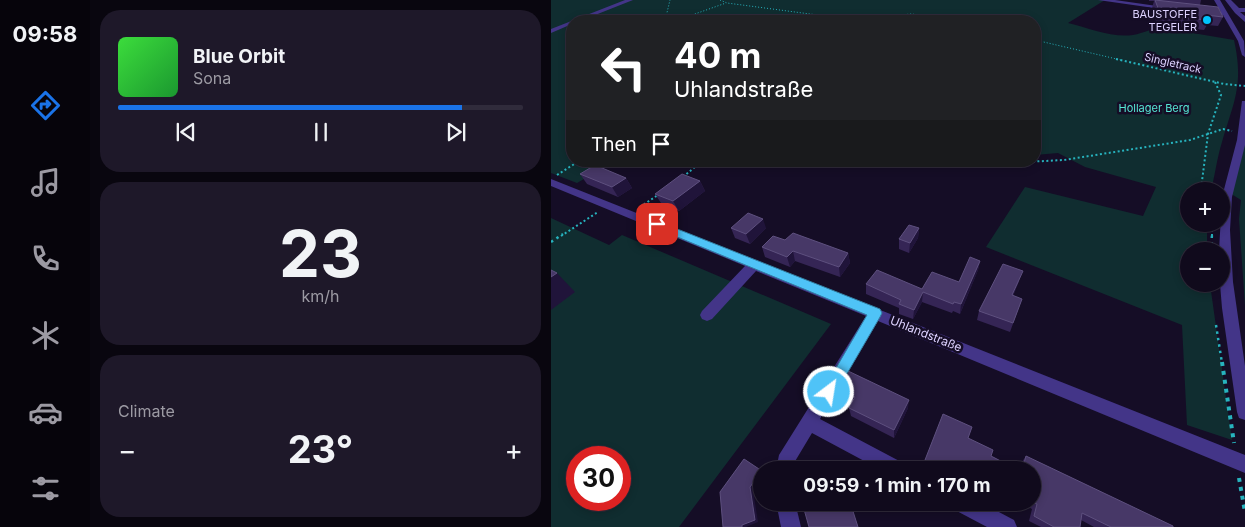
<!DOCTYPE html>
<html lang="en">
<head>
<meta charset="utf-8">
<style>
	body { margin:0; font-family:Inter,sans-serif; background:#1e1829; color:#f1f3f6; height:100vh; display:flex; flex-direction:column; font-size:19px; white-space:nowrap }
	* { box-sizing:border-box; margin:0 }
	p { font-size:16px; color:#9c9aa3 }
	.icon { flex:none; width:28px; height:28px; fill:none; stroke:currentColor; stroke-width:2; stroke-linecap:round; stroke-linejoin:round }
	.map { position:relative; flex:1; overflow:hidden }
	.panel { display:flex; flex-direction:column; gap:10px; padding:10px; background:#09060f; width:461px }
	.panel>* { flex:none }
	.guide { position:absolute; left:15px; top:15px; width:475px; height:152px; border-radius:20px; box-shadow:0 2px 8px #0003,0 0 0 1px #302b3b; background:#202124; color:#fff; overflow:hidden }
	.tools { position:absolute; left:629px; top:182px; display:grid; gap:10px }
	.tools a { display:grid; place-items:center; width:50px; height:50px; border-radius:50%; background:#100a1c; box-shadow:0 2px 8px #0003,0 0 0 1px #302b3b; font-size:25px }
	.speed { position:absolute; left:15px; top:446px; display:flex; gap:10px; font-size:25px; font-weight:700; text-align:center }
	.speed>* { display:grid; place-content:center; width:65px; height:65px; border-radius:50%; background:#100a1c; box-shadow:0 2px 8px #0003,0 0 0 1px #302b3b; line-height:1 }
	.speed .limit { border:8px solid #d22; background:#fff; color:#111 }
	.pin { position:absolute; display:grid; place-items:center; width:42px; height:42px; color:#fff; margin:-21px; border-radius:10px; box-shadow:0 2px 8px #0006 }
	.me { position:absolute; width:55px; margin:-28px; rotate:31deg; stroke-linejoin:round; filter:drop-shadow(0 0 4px #0008) }
	.turn { display:flex; align-items:center; gap:18px; height:105px; padding:0 25px; font-size:22px }
	.turn .icon { width:65px; height:65px; stroke-width:2.5 }
	.turn b { display:block; font-size:35px; line-height:42px }
	.then { display:flex; align-items:center; height:48px; padding:0 25px; background:#0003; gap:10px; font-size:19px }
	.big { font-size:38px; font-weight:700; line-height:1.1 }
	.panel .tile { flex:1; display:flex; flex-direction:column; justify-content:center; gap:8px; min-width:0; padding:0 18px; border-radius:20px; background:#1e1829 }
	.panel .dial { align-items:center; gap:0 }
	.dial b { font-size:65px; line-height:1 }
	.song { display:flex; align-items:center; gap:15px }
	.cover { width:60px; height:60px; border-radius:8px; background:linear-gradient(135deg,hsl(120 70% 55%),hsl(130 70% 35%)) }
	.played { height:5px; border-radius:2px; background:linear-gradient(90deg,#1a73e8 85%,#302b3b 85%) }
	.keys { display:flex; justify-content:space-around; direction:ltr }
	.heat { display:flex; justify-content:space-between; align-items:center; font-size:28px; direction:ltr }
	.trip { position:absolute; left:202px; top:461px; width:288px; height:50px; border-radius:25px; background:#100a1c; box-shadow:0 2px 8px #0003,0 0 0 1px #302b3b; font-weight:700; line-height:50px; text-align:center }
	main { display:flex; flex:1; min-height:0 }
	.tabs { display:flex; flex-direction:column; width:90px; justify-content:space-around; align-items:center; background:#06040b; color:#9c9aa3 }
	.tabs .icon { width:35px; height:35px }
	.tabs .on { color:#1a73e8 }
	.tabs b { font-size:22px; color:#f1f3f6 }
	.map>svg:first-child { display:block }
	.green { fill:#102d30; fill-rule:evenodd }
	.lines { fill:none; stroke-linecap:round; stroke-linejoin:round }
	.path-far3 { stroke:#27b3be; stroke-width:1; stroke-dasharray:1 2; stroke-linecap:butt }
	.path-far2 { stroke:#27b3be; stroke-width:2; stroke-dasharray:2 2.5; stroke-linecap:butt }
	.path-far1 { stroke:#27b3be; stroke-width:2.5; stroke-dasharray:2.5 4; stroke-linecap:butt }
	.path { stroke:#27b3be; stroke-width:4; stroke-dasharray:4 5; stroke-linecap:butt }
	.minor { fill:#433588; fill-rule:evenodd }
	.wall { fill:#352555 }
	.shaded-wall { fill:#20143a }
	.building { fill:#473867; stroke:#5e507f }
	.route { fill:#4fc3f7; stroke:#337fa1 }
	.poi-dot { fill:#00c3fd; stroke:#150d26; stroke-width:2 }
	.labels { text-anchor:middle; stroke-width:5; stroke-linejoin:round; paint-order:stroke }
	.far-poi-label { font-size:11px; fill:#ddd2ff; stroke:#150d26; text-anchor:end }
	.far-street-label { font-size:11px; fill:#ddd2ff; stroke:#150d26 }
	.far-park-label { font-size:11px; fill:#56e7d5; stroke:#150d26 }
	.street-label { font-size:12px; fill:#ddd2ff; stroke:#150d26 }
</style>
</head>
<body>
<main>
<nav class="tabs">
<b>09:58</b>
<svg class="icon on" aria-label="directions" viewBox="0 0 24 24"><path d="M12 3l9 9-9 9-9-9zM9 14v-3h6M13 9l2 2-2 2"/></svg>
<svg class="icon" aria-label="music" viewBox="0 0 24 24"><path d="M9 18V5l10-2v13"/><circle cx="6" cy="18" r="3"/><circle cx="16" cy="16" r="3"/></svg>
<svg class="icon" aria-label="phone" viewBox="0 0 24 24"><path d="M5 4h4l2 5-3 2q2 4 5 5l2-3 5 2v4C11 20 4 13 5 4z"/></svg>
<svg class="icon" aria-label="climate" viewBox="0 0 24 24"><path d="M12 3v18M4 7l16 10M4 17L20 7"/></svg>
<svg class="icon" aria-label="car" viewBox="0 0 24 24"><path d="M5 17H2v-5l4-1 3-4h7l3 4 3 1v5h-3M9 17h6M6 11h13"/><circle cx="7" cy="17" r="2"/><circle cx="17" cy="17" r="2"/></svg>
<svg class="icon" aria-label="filters" viewBox="0 0 24 24"><path d="M4 7h16M4 17h16"/><circle cx="9" cy="7" r="2"/><circle cx="15" cy="17" r="2"/></svg>
</nav>
<section class="panel">
<div class="tile">
<div class="song"><i class="cover"></i><div><b>Blue Orbit</b><p>Sona</p></div></div>
<div class="played"></div>
<div class="keys"><svg class="icon" aria-label="previous" viewBox="0 0 24 24"><path d="M18 5L8 12l10 7zM5 5v14"/></svg><svg class="icon" aria-label="pause" viewBox="0 0 24 24"><path d="M8 5v14M16 5v14"/></svg><svg class="icon" aria-label="next" viewBox="0 0 24 24"><path d="M6 5l10 7-10 7zM19 5v14"/></svg></div>
</div>
<div class="tile dial"><b>23</b><p>km/h</p></div>
<div class="tile"><p>Climate</p>
<div class="heat"><a>−</a><b class="big">23°</b><a>+</a></div>
</div>
</section>
<div class="map">
<svg width="694" height="527" viewBox="0 0 694 527">
	<rect width="100%" height="100%" fill="#150d26"/>
	<g class="green">
		<path d="M 0,0 L 554,0 L 517,23 C 538,28 561,38 582,35 C 593,33 601,28 612,28 L 683,40 C 693,85 683,101 671,142 C 666,158 664,175 660,191 L 638,191 L 638,224 L 656,224 L 656,251 L 638,251 L 638,284 L 659,284 L 681,440 L 636,425 L 631,325 L 435,247 L 474,187 L 592,216 L 605,187 L 534,167 L 507,153 L 484,155 L 484,21 L 21,21 L 21,161 L 64,161 L 26,183 L 0,173 Z"/>
		<polygon points="694,103 694,306 688,219 690,200 677,192"/>
		<polygon points="130,161 399,161 139,163"/>
		<path d="M 0,218 L 58,245 L 71,235 L 280,324 L 128,527 L 0,527 ZM 26,458 L 69,458 L 69,500 L 26,500 Z"/>
	</g>
	<g class="lines">
		<g class="path-far3">
			<polyline points="169,0 176,3 297,19 361,14 401,21"/>
			<polyline points="114,21 119,0"/>
			<polyline points="124,21 175,3"/>
			<polyline points="484,40 570,60"/>
		</g>
		<g class="path-far2">
			<polyline points="565,59 673,84 694,86"/>
			<polyline points="149,164 396,166 513,160 639,140 672,129 681,131"/>
			<polyline points="6,175 28,161"/>
			<polyline points="132,177 151,161"/>
			<polyline points="653,191 650,189 657,134 670,95 664,82"/>
			<polyline points="89,207 107,195"/>
			<polyline points="10,236 47,212"/>
			<polyline points="661,236 661,224"/>
		</g>
		<g class="path-far1">
			<polyline points="0,242 12,234"/>
			<polyline points="660,251 661,234"/>
			<polyline points="665,325 671,363"/>
		</g>
		<g class="path">
			<polyline points="671,362 683,443"/>
			<polyline points="688,478 694,512"/>
		</g>
		<g class="minor">
			<polygon points="74,0 82,0 29,21 21,21 21,24 0,33 0,29"/>
			<polygon points="547,0 564,0 620,8 617,10"/>
			<polygon points="663,0 669,0 693,41 694,57 691,55 687,41 672,15 651,12 654,10 670,12"/>
			<polygon points="674,0 680,0 688,8 694,8 694,12 689,12 694,16 694,22 684,13"/>
			<polygon points="691,101 694,101 694,145 681,197 679,230 682,282 694,366 694,420 688,418 686,412 671,308 669,284 670,251 668,251 671,197 686,140"/>
			<polygon points="0,179 694,455 694,473 327,321 269,419 354,464 357,470 330,470 261,433 243,463 243,470 225,470 228,455 315,316 205,271 161,319 156,321 151,319 149,315 151,311 194,266 0,186"/>
			<polygon points="225,502 244,502 250,527 230,527"/>
			<polygon points="400,502 429,502 463,520 466,527 436,527 402,509"/>
		</g>
	</g>
	<g class="wall">
		<polygon points="598,0 650,0 649,5 672,17 667,26 656,25 653,30 606,25 601,8 603,1 598,1"/>
		<polygon points="29,174 75,178 81,188 67,197 36,184"/>
		<polygon points="149,181 154,191 128,211 110,203 104,194"/>
		<polygon points="180,228 215,228 199,244 184,238"/>
		<polygon points="368,228 367,238 358,253 348,249 348,239"/>
		<polygon points="234,240 297,253 299,263 289,277 244,261 239,267 214,257 211,247"/>
		<polygon points="429,261 427,270 409,314 402,311 401,313 371,302 362,319 348,314 348,308 315,294 315,284 371,289 408,282"/>
		<polygon points="468,281 462,296 471,299 459,332 426,320 428,311"/>
		<polygon points="284,388 357,408 343,438 300,416 298,408 301,403 286,396"/>
		<polygon points="417,438 440,456 467,470 380,470 373,467 374,460"/>
		<polygon points="475,456 622,527 543,527 530,520 529,527 490,527 478,521 481,509 469,502 481,502 481,470 468,470 471,462"/>
	</g>
	<g class="shaded-wall">
		<polygon points="75,178 81,188 67,197 61,187"/>
		<polygon points="149,181 154,191 128,211 122,201"/>
		<polygon points="212,219 215,228 199,244 195,234"/>
		<polygon points="368,228 367,238 358,253 359,243"/>
		<polygon points="242,251 244,261 239,267 236,257"/>
		<polygon points="297,253 299,263 289,277 288,267"/>
		<polygon points="429,261 427,270 409,314 410,304"/>
		<polygon points="472,271 468,281 458,305 461,295"/>
		<polygon points="6,273 24,292 0,310 0,277"/>
		<polygon points="372,292 371,302 362,319 363,310"/>
		<polygon points="358,400 357,408 343,438 343,430"/>
		<polygon points="211,471 211,477 202,490 207,522 195,527 191,527 191,525 199,487"/>
	</g>
	<g class="building">
		<polygon points="604,0 667,7 672,17 655,15 658,20 610,16"/>
		<polygon points="44,165 75,178 61,187 29,174"/>
		<polygon points="131,174 149,181 122,201 104,194"/>
		<polygon points="197,213 212,219 195,234 180,228"/>
		<polygon points="358,225 368,228 359,243 348,239"/>
		<polygon points="242,233 297,253 288,267 242,251 236,257 211,247 222,236 234,240"/>
		<polygon points="419,257 429,261 410,304 403,302 402,304 372,292 363,310 348,304 350,300 315,284 326,270 371,289 381,272 408,282"/>
		<polygon points="452,264 472,271 461,295 471,299 462,323 428,311"/>
		<polygon points="0,270 6,273 0,277"/>
		<polygon points="295,370 358,400 343,430 298,408 304,397 284,388"/>
		<polygon points="392,414 421,427 417,438 442,450 440,456 467,470 429,470 425,468 424,470 394,470 374,460"/>
		<polygon points="475,456 622,526 622,527 560,527 531,513 529,527 503,527 483,516 486,504 481,502 481,470 471,470"/>
		<polygon points="193,459 211,471 199,487 204,520 191,525 191,527 172,527 169,492"/>
		<polygon points="251,502 272,502 275,510 290,502 299,502 307,527 258,527"/>
	</g>
	<polygon class="route" points="106,221 329,309 331,313 329,317 283,396 278,398 273,396 271,392 316,315 102,227 101,224 102,222"/>
	<circle class="poi-dot" cx="656" cy="20" r="5"/>
	<g class="labels">
		<g class="far-poi-label">
			<text x="646" y="18">BAUSTOFFE<tspan x="646" dy="13">TEGELER</tspan></text>
		</g>
		<g class="far-street-label">
			<text transform="translate(622 63) rotate(13)" y="4">Singletrack</text>
		</g>
		<g class="far-park-label">
			<text x="603" y="112">Hollager Berg</text>
		</g>
		<g class="street-label">
			<text transform="translate(375 334) rotate(22)" y="4">Uhlandstraße</text>
		</g>
	</g>
</svg>
<div class="tools">
<a>+</a>
<a>−</a>
</div>
<div class="speed"><div class="limit">30</div></div>
<div class="pin" style="left:106px;top:224px;background:#d93025"><svg class="icon" aria-label="arrive" viewBox="0 0 24 24"><path d="M6 21V4h12l-3 4 3 4H6"/></svg></div>
<svg class="me" style="left:278px;top:392px" viewBox="-20 -20 40 40"><circle r="17" fill="#4fc3f7" stroke="#fff" stroke-width="3"/><path d="M0-11L8 9 0 5-8 9z" fill="#fff"/></svg>
<div class="trip">09:59 · 1 min · 170 m</div>
<div class="guide">
<div class="turn"><svg class="icon" aria-label="left" viewBox="0 0 24 24"><path d="M17 20v-9H6M10 6l-5 5 5 5"/></svg><div><b>40 m</b>Uhlandstraße</div></div>
<div class="then">Then<svg class="icon" aria-label="arrive" viewBox="0 0 24 24"><path d="M6 21V4h12l-3 4 3 4H6"/></svg></div>
</div>
</div>
</main>
</body>
</html>
